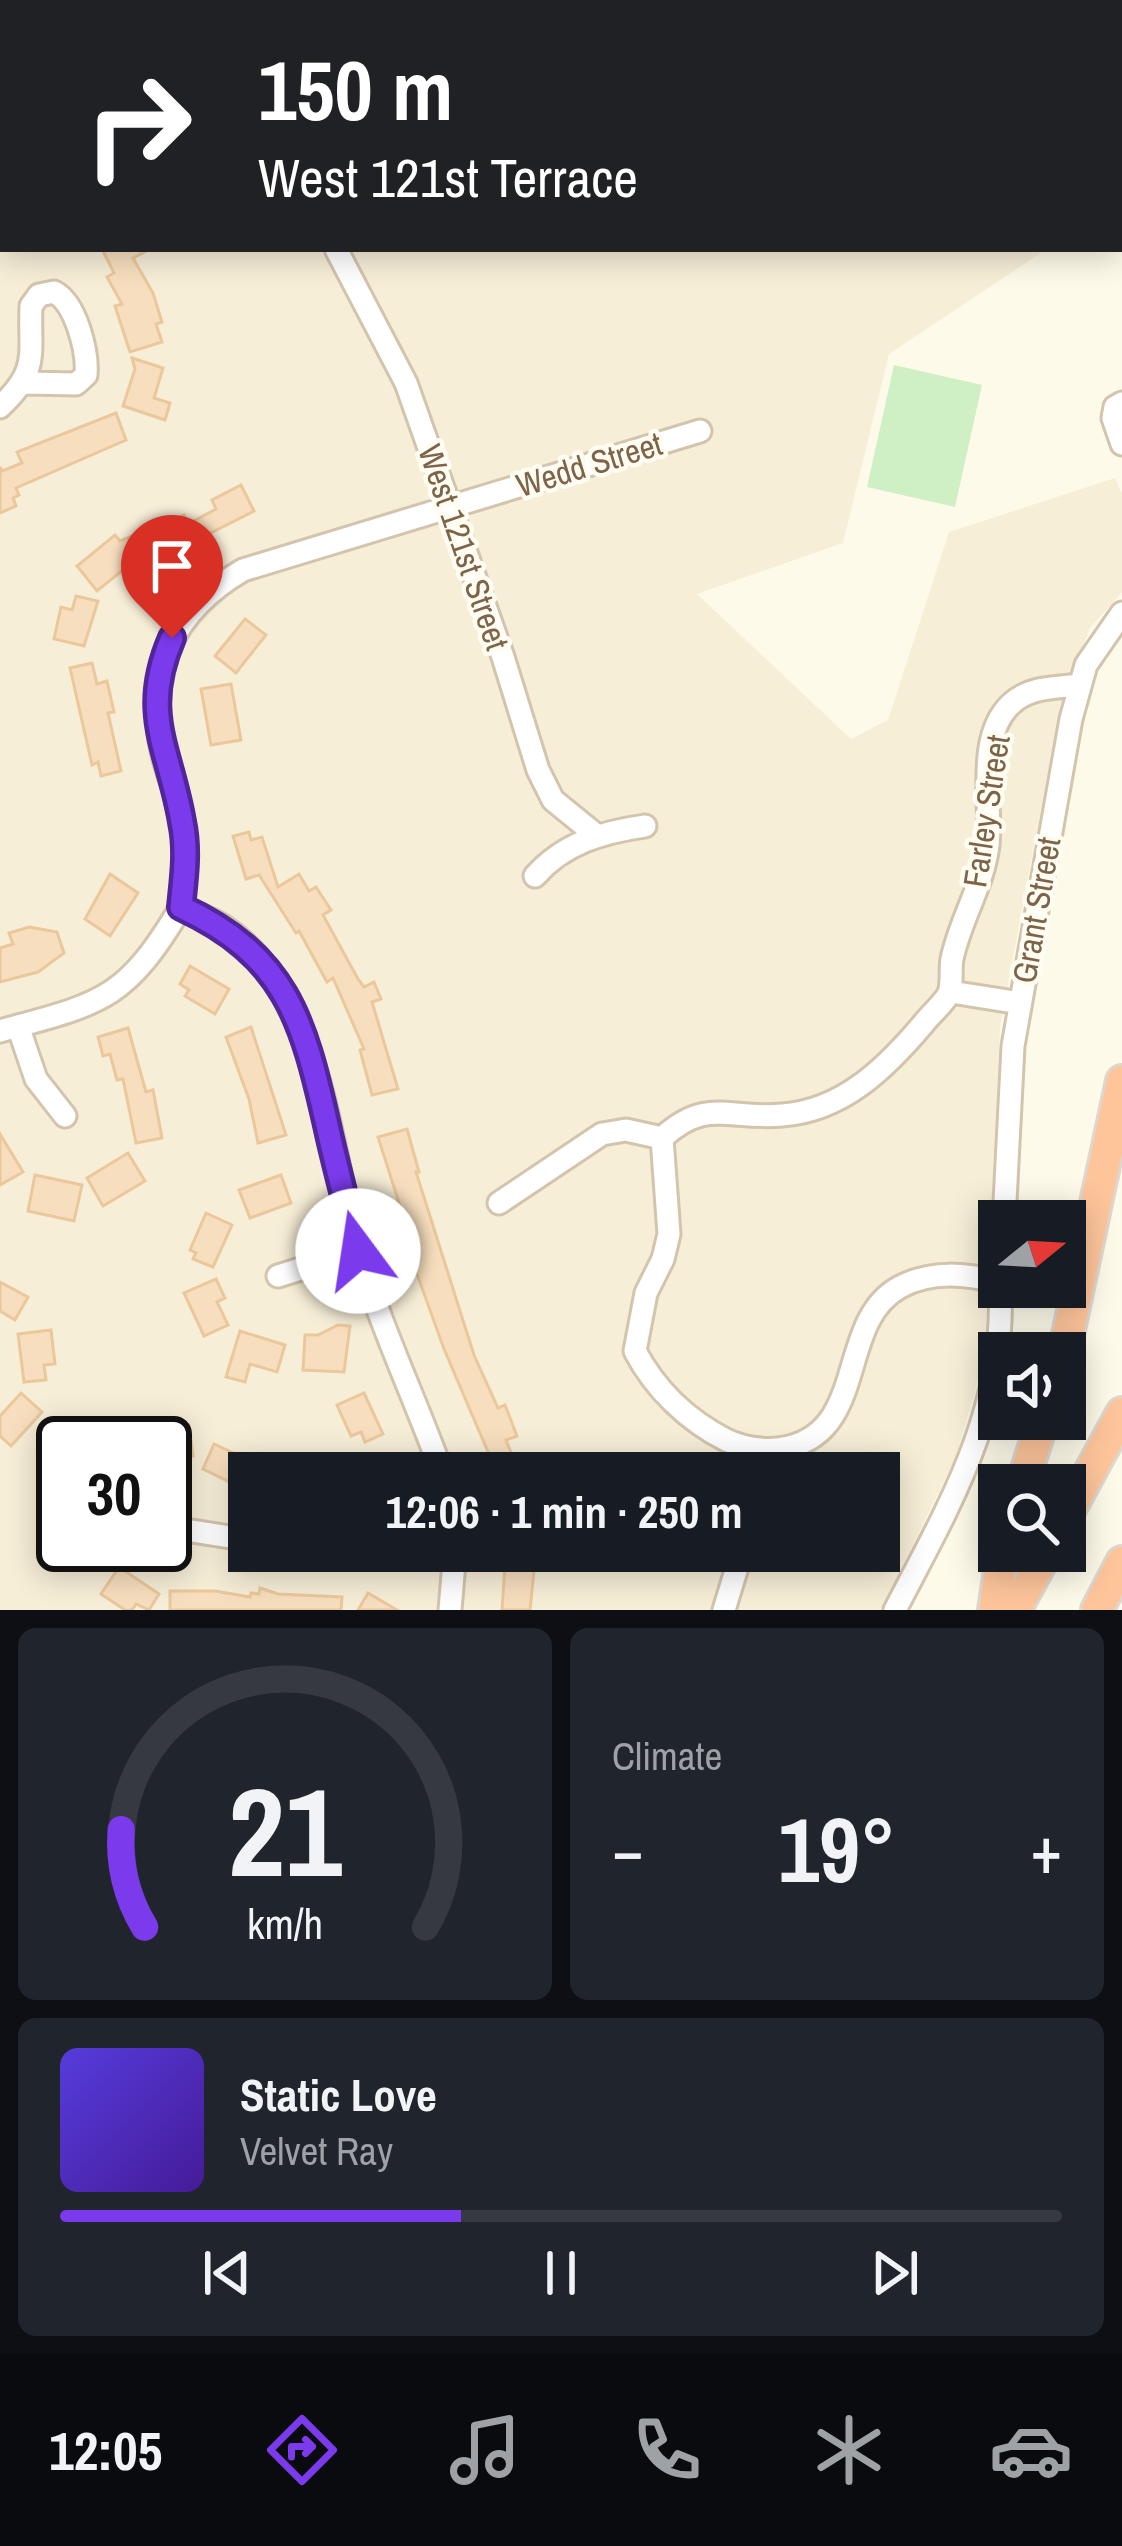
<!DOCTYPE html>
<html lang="en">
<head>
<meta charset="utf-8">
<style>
	body { margin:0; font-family:"Archivo Narrow",sans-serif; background:#20242c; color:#f1f3f6; height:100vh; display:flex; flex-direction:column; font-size:45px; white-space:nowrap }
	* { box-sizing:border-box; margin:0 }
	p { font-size:39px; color:#9ea1a6 }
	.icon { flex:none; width:66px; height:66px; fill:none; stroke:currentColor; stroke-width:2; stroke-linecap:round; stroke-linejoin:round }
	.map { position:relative; height:1610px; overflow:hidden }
	.sheet { display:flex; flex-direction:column; gap:18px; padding:18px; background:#0d0f14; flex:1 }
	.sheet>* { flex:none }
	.top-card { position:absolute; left:0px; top:0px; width:1122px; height:252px; box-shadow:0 6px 30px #0003; background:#202124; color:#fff; overflow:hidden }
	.needle { width:78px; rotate:72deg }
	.controls { position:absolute; left:978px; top:1200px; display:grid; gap:24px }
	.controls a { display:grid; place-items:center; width:108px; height:108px; border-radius:0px; background:#171b24; box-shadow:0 6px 30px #0003; font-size:60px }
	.speed { position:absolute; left:36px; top:1416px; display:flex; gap:24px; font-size:60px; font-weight:700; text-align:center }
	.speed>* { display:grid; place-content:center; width:156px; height:156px; border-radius:50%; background:#171b24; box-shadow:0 6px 30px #0003; line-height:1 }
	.speed .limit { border:6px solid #111; border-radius:18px; background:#fff; color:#111 }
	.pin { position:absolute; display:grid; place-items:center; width:102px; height:102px; color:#fff; margin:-123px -51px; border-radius:50% 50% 50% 0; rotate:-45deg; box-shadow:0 0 12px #0007 }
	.pin .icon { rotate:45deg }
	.me { position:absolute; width:132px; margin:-66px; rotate:346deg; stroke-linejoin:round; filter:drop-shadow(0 0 9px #0008) }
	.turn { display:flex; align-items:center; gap:42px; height:252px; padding:0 60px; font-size:54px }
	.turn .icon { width:156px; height:156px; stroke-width:2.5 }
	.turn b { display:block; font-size:84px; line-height:102px }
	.big { font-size:90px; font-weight:800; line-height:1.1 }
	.sheet .tile { flex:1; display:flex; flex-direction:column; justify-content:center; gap:18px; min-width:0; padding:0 42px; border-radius:18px; background:#20242c }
	.sheet .dial { align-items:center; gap:0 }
	.dial svg { height:312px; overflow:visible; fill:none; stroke:#363941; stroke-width:7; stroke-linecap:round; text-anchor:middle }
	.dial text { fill:#f1f3f6; stroke:none }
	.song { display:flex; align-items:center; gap:36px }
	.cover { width:144px; height:144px; border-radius:18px; background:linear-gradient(135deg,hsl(250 70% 55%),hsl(260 70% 35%)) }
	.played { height:12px; border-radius:6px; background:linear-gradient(90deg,#7c3aed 40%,#363941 40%) }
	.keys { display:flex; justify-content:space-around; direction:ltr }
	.heat { display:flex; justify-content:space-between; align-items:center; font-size:66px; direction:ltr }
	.sheet .tiles { flex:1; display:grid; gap:18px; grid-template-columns:1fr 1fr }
	.tile:last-child { grid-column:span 2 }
	.trip { position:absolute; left:228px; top:1452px; width:672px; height:120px; border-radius:0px; background:#171b24; box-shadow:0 6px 30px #0003; font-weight:800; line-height:120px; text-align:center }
	.tabs { display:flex; height:192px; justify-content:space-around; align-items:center; background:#090b0e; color:#9ea1a6 }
	.tabs .icon { width:84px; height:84px }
	.tabs .current { color:#7c3aed }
	.tabs b { font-size:54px; color:#f1f3f6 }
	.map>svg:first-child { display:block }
	.residential { fill:#f7eed7; fill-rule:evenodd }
	.green { fill:#cfefc5 }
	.building { fill:#f7debe; stroke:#ebc89c; stroke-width:3 }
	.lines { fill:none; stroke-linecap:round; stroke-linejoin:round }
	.minor-casing { stroke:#d3c4ad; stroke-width:27 }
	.highway-casing { stroke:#ddd7d0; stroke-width:36 }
	.minor { stroke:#fff; stroke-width:21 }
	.highway { stroke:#fec59b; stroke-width:30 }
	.route-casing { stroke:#51269a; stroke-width:30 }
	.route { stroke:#7c3aed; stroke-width:21 }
	.labels { text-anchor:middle; stroke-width:9; stroke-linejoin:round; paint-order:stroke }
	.street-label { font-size:33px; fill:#7d6449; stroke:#fffcf2 }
</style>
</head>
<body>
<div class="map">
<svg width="1122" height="1610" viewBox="0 0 1122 1610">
	<rect width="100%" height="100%" fill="#fefae9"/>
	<path class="residential" d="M 0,0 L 1122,0 L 1119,12 L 1119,3 L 3,3 L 3,249 L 1047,249 L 889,354 L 843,543 L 697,594 L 851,739 L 888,720 L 949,532 L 1115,478 L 1122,494 L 1122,592 L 1090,628 L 1059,713 L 1000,1027 L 985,1342 L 979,1377 L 956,1456 L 882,1610 L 0,1610 ZM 63,1443 L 165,1443 L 165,1545 L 63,1545 ZM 249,1473 L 879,1473 L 879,1551 L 249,1551 Z"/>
	<polygon class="green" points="894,365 982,385 955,507 867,487"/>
	<g class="building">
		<polygon points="102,249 150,249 133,258 153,293 162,322 156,324 162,342 130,352 115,306 122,304 107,277 114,273"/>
		<polygon points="132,358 163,368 154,398 170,403 165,420 123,406 135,369"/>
		<polygon points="116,413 126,440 16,488 19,495 13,498 16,506 0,513 0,467 2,471 22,463 17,452"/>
		<polygon points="241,485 254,511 195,541 197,547 149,566 144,553 97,591 77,566 115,535 120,541 184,515 188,524 216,509 212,500"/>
		<polygon points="76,596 98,601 84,646 54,639 61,607 72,610"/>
		<polygon points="245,619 266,635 236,673 215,656"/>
		<polygon points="92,663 97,684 107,681 114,712 108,713 121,771 101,776 98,762 92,765 70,668"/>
		<polygon points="231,684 241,740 211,745 201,689"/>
		<polygon points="249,832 251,840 262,837 278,887 299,874 309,891 316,887 331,910 323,915 358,979 364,987 374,982 381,999 372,1002 398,1089 372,1095 360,1050 364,1049 333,978 327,982 299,931 296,933 259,875 246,879 233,836"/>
		<polygon points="110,874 138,893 110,936 85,919"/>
		<polygon points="29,927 57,932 64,953 38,972 0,982 0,948 13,944 9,933"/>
		<polygon points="190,966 229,989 215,1014 185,996 189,990 180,984"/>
		<polygon points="251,1027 286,1135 258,1143 249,1099 226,1037"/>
		<polygon points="128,1028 146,1092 153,1090 162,1138 136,1143 123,1079 117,1080 110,1054 103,1056 98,1037"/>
		<polygon points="407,1129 419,1172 416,1172 474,1355 498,1408 505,1405 517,1436 506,1440 519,1473 497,1473 444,1349 409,1252 414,1250 378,1137"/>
		<polygon points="0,1134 23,1172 0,1185"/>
		<polygon points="128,1153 145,1181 103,1206 87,1178"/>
		<polygon points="35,1175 82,1185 74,1221 28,1211"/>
		<polygon points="281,1175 291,1203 250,1218 239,1190"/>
		<polygon points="206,1213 232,1225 213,1267 193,1259 196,1253 190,1250"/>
		<polygon points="216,1279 225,1298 217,1302 228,1325 204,1336 184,1293"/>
		<polygon points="0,1282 28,1297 15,1320 0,1311"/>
		<polygon points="338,1325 350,1326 344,1372 303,1370 305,1335 318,1335"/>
		<polygon points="51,1330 55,1364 44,1365 46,1380 24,1382 18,1334"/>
		<polygon points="240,1331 285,1345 277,1372 250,1364 245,1382 226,1377"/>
		<polygon points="21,1393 42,1412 11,1446 0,1436 0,1416"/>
		<polygon points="364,1393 383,1434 365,1442 361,1432 351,1436 337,1405"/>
		<polygon points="189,1425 193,1456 165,1460 165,1443 157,1443 154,1430"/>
		<polygon points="214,1444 242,1457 238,1465 253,1472 244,1489 203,1469"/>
		<polygon points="81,1545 110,1545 112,1561 84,1566"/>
		<polygon points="506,1551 536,1551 530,1610 502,1610"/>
		<polygon points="119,1567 159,1594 149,1610 136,1604 132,1610 125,1610 101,1594"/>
		<polygon points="260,1588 278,1594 342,1597 341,1610 170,1610 170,1591 215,1591 250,1597 251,1593 259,1594"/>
		<polygon points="368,1593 397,1610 358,1610"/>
	</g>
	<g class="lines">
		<defs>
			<g id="minor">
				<polyline points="283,0 284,3"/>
				<polyline points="601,0 602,3"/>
				<polyline points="1001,0 1002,3"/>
				<polyline points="1119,110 1122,111"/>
				<polyline points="336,249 406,383 503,657 538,770 553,800 596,835"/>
				<polyline points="1122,403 1115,407 1113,418 1122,444"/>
				<path d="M 0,407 C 40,369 29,356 31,306 L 39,295 L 54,292 C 76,303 88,352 86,375 L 76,384 L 26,383"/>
				<path d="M 535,876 C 564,843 603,832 645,826"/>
				<polyline points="951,992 1020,1003"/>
				<polyline points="18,1026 36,1079 65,1116"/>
				<path d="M 0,1031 C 102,1003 125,1001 181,907"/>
				<path d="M 662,1138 L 669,1234 L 663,1259 L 646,1293 L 635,1351 C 655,1389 687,1420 726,1440 C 745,1449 769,1452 789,1447 C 868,1428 837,1321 900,1287 C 932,1270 966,1274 999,1282"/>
				<path d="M 662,1138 C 707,1097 728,1120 782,1115 C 843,1111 887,1067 924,1023 C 931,1014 942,1005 948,995 C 953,986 950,970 952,959 C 960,920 983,886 988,845 C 992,802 976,737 1011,704 C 1030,686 1056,688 1080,685"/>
				<polyline points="499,1203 602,1134 626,1130 662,1138"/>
				<polyline points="1004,1221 1013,1046 1071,719 1086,665 1122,613"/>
				<polyline points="278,1276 358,1251"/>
				<path d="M 442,1473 C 415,1398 380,1326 358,1249 C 328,1145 322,991 223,926 C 210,918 195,913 181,907 C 183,879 187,851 183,823 C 179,798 167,775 162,751 C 145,670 173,611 243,570 L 700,431"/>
				<polyline points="166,1527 249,1540"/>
				<polyline points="349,1551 387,1551"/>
				<polyline points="450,1610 455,1551"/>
				<polyline points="724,1610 742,1551"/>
				<path d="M 895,1610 C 950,1504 1006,1411 1000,1287"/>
			</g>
			<g id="highway">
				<polyline points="1064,1353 1122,1081"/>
				<polyline points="1022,1485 1043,1419"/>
				<polyline points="1065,1518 1122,1413"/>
				<polyline points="994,1610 1003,1551"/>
				<polyline points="1015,1610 1047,1551"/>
				<polyline points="1097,1610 1122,1562"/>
			</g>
		</defs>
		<use href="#minor" class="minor-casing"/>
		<use href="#highway" class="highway-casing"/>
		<use href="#minor" class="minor"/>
		<use href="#highway" class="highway"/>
	</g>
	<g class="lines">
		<defs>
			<path id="route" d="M 172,638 C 139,714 170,750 182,822 C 188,850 184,878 181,907 C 286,956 303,1019 327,1125 C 336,1167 348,1209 358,1251"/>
		</defs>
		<use href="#route" class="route-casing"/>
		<use href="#route" class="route"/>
	</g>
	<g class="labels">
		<g class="street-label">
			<text transform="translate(589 464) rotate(-17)" y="12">Wedd Street</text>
			<text transform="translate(464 547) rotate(71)" y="12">West 121st Street</text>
			<text transform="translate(986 811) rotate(-81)" y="12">Farley Street</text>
			<text transform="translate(1036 910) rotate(-80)" y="12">Grant Street</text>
		</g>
	</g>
</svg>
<div class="controls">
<a><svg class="needle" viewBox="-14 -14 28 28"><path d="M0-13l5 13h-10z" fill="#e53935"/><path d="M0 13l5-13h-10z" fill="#9ea1a6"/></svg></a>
<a><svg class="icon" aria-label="sound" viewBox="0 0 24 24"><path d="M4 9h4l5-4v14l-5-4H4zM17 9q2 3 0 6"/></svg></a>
<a><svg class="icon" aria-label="search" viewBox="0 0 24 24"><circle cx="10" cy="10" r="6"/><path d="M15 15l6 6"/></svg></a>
</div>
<div class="speed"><div class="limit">30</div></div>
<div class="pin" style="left:172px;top:638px;background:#d93025"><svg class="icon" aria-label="arrive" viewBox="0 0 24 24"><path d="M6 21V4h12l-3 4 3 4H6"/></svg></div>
<svg class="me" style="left:358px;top:1251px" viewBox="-20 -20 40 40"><circle r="19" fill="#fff"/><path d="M0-13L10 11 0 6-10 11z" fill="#7c3aed"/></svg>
<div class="trip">12:06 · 1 min · 250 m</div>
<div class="top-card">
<div class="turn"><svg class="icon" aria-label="right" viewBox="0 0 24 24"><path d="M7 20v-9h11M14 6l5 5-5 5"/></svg><div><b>150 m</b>West 121st Terrace</div></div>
</div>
</div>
<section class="sheet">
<div class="tiles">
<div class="tile dial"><svg viewBox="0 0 100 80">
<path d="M14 69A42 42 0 1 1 86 69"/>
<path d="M14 69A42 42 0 0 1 8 44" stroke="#7c3aed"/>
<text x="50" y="56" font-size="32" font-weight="700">21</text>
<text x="50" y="72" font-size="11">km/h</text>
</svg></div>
<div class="tile"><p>Climate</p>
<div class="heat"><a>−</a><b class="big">19°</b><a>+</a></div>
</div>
<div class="tile">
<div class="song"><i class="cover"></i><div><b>Static Love</b><p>Velvet Ray</p></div></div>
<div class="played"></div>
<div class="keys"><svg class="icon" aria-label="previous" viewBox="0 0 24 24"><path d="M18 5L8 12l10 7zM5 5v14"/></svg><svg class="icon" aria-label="pause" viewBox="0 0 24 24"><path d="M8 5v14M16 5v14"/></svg><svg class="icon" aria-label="next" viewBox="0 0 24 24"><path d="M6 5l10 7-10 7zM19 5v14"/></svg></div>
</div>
</div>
</section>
<nav class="tabs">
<b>12:05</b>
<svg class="icon current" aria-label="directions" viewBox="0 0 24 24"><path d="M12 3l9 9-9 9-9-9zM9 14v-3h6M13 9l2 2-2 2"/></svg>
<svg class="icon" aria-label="music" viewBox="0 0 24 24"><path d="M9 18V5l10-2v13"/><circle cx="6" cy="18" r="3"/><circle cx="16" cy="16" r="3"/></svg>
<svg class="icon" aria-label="phone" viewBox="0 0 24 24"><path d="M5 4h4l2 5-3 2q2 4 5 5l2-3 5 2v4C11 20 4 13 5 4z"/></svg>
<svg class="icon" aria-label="climate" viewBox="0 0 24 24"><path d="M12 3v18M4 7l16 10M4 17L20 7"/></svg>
<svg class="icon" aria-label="car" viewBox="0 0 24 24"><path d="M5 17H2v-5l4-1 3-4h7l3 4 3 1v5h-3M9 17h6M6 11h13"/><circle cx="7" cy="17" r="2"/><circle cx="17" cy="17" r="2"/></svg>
</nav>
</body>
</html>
